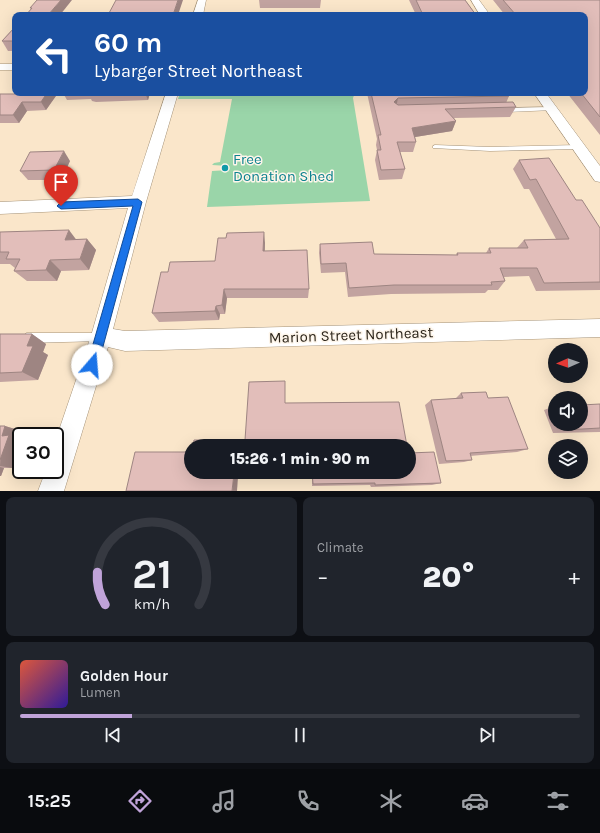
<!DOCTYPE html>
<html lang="en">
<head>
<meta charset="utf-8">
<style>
	body { margin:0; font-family:Karla,sans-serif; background:#20242c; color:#f1f3f6; height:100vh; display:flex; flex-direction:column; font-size:15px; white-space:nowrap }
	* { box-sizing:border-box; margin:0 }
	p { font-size:13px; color:#9ea1a6 }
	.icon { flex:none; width:22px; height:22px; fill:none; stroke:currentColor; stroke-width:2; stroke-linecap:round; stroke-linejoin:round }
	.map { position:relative; height:491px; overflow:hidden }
	.panel { display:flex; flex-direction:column; gap:6px; padding:6px; background:#0d0f14; flex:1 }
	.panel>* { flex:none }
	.top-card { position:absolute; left:12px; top:12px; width:576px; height:84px; border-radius:8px; box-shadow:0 4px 16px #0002; background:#1a4fa0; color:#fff; overflow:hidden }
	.needle { width:26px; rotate:268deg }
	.buttons { position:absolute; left:548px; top:343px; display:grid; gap:8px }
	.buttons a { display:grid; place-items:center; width:40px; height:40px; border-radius:50%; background:#171b24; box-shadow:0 4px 16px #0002; font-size:20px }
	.speed { position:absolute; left:12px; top:427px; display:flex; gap:8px; font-size:20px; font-weight:700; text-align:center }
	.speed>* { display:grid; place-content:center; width:52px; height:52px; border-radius:50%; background:#171b24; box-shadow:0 4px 16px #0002; line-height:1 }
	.speed .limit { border:2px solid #111; border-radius:6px; background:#fff; color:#111 }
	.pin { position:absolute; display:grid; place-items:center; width:34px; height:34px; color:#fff; margin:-41px -17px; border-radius:50% 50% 50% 0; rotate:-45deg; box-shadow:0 0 4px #0007 }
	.pin .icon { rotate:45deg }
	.me { position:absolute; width:44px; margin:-22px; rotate:18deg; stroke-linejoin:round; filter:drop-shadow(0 0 3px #0008) }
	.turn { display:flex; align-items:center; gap:14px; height:84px; padding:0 16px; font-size:18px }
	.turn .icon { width:52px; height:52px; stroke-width:2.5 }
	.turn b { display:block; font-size:28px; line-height:34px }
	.big { font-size:30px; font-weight:800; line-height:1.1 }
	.panel .card { flex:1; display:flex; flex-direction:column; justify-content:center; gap:6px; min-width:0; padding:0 14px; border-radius:8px; background:#20242c }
	.panel .dial { align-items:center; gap:0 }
	.dial svg { height:104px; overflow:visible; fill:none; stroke:#363941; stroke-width:7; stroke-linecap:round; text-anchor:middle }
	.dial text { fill:#f1f3f6; stroke:none }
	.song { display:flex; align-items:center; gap:12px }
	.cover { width:48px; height:48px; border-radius:6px; background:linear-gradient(135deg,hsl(10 70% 55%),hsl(250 70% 35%)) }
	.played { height:4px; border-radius:2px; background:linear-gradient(90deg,#c0a3d9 20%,#363941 20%) }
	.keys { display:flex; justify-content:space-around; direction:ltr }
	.heat { display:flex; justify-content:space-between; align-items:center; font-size:22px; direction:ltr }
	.panel .tiles { flex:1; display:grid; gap:6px; grid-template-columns:1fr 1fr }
	.card:last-child { grid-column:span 2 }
	.trip { position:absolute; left:184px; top:439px; width:232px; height:40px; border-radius:20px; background:#171b24; box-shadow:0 4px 16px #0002; font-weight:800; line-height:40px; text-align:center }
	.menu { display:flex; height:64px; justify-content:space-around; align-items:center; background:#090b0e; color:#9ea1a6 }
	.menu .icon { width:28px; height:28px }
	.menu .active { color:#c0a3d9 }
	.menu b { font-size:18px; color:#f1f3f6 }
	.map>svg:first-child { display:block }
	.green { fill:#9ad5a9 }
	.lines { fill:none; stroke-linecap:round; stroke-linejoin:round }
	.lane-casing { stroke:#a59379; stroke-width:1 }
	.street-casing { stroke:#a59379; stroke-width:1 }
	.lane { fill:#fff; fill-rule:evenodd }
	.street { fill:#fff; fill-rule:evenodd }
	.wall { fill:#c2a3a0 }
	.shaded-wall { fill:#9e8582 }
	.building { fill:#e2beba; stroke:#9e8582 }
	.route { fill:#1a73e8; stroke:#114b97 }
	.culture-dot { fill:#0f9aa8; stroke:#fdf5ea; stroke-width:1.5 }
	.labels { text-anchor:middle; stroke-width:3; stroke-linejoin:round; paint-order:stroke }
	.culture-label { font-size:15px; fill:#0d838f; stroke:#fdf5ea; text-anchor:start }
	.street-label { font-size:15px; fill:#2d261b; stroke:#fdf5ea }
</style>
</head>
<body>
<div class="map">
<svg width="600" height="491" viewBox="0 0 600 491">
	<rect width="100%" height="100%" fill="#fae6ca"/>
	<polygon class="green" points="180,93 355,93 353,98 370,201 207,207 212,171 229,170 229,166 212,165 214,163 220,162 232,99 178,99"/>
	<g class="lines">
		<defs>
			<g id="lane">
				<polygon points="552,107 555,109 554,110 505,112 502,110 505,108"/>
				<polygon points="435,145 490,147 579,145 582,147 579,149 490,151 433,148 433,146"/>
				<polygon points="27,333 101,333 104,334 106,337 104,340 101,341 27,343 24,341 22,338 24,335"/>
			</g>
			<g id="street">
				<polygon points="198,0 206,0 203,15 193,15"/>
				<polygon points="471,0 479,0 490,15 480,15"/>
				<rect x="0" y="64" width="15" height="6"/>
				<polygon points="166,93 178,93 146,202 113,329 125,331 600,319 600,337 125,351 108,347 64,491 38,491 46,470 55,470 55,442 91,336 128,208 0,214 0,202 132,196"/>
				<polygon points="534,93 546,93 600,166 600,182 595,181"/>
			</g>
		</defs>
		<use href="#lane" class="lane-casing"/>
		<use href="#street" class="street-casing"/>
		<use href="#lane" class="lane"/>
		<use href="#street" class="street"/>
	</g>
	<g class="wall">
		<polygon points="259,0 321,0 320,8 260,8"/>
		<polygon points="409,0 465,0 476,15 416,15"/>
		<polygon points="493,0 600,0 600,135 567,93 585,93 585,15 505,15"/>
		<polygon points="15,27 15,51 8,51 2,41"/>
		<polygon points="25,93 58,93 46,110 27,111 19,123 0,123 0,94 24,94"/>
		<polygon points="63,93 150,93 148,100 96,102 92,101 91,99 67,100"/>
		<polygon points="367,93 507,93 509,96 506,103 516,107 510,117 454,118 456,121 452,131 415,137 416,142 413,152 400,152 405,169 402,179 379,180 375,160 377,150 376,145 377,139"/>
		<polygon points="519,160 576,200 600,228 600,290 536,291 529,276 504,277 505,281 498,290 488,290 485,293 391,294 348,297 345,272 321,273 319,253 320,244 374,254 456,255 457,253 486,253 489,248 517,248 524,240 556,239 529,189 524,189 513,169"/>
		<polygon points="70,161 61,180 28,180 20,171"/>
		<polygon points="0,232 76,239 87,239 96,250 89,270 61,271 57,281 27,281 14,271 15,268 10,264 0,264"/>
		<polygon points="265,243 265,251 309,289 308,298 227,298 225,314 220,314 219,320 159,322 152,313 168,272 215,261"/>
		<polygon points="0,334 32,334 46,344 43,352 48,355 38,380 0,382"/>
		<polygon points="461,393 488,398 528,449 517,452 470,456 472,460 464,462 439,464 425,405 431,400 455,399"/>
		<polygon points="600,404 600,432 553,433 544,410 555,406 555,424 581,424"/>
		<polygon points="0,426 5,426 18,430 16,437 21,438 21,442 12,468 4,468 1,476 0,476"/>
		<polygon points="191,472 409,472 441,483 432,485 371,487 370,485 312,486 312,474 238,477"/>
	</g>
	<g class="shaded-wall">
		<polygon points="61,0 72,0 60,15 48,15"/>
		<polygon points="178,0 183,0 178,15 173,15"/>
		<polygon points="47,93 58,93 46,110 41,102"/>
		<polygon points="145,93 150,93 148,100"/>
		<polygon points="398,98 396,108 394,102"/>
		<polygon points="22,102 27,111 19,123 13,115"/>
		<polygon points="456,121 452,131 409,138 412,128"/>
		<polygon points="64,151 70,161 61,180 54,170"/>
		<polygon points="69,230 78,242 65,240"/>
		<polygon points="264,232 265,243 264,262 263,251"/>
		<polygon points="87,239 96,250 89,270 80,259"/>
		<polygon points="50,260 61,271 57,281 46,270"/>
		<polygon points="224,289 227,298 225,314 222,305"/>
		<polygon points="216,306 220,314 219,320 215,311"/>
		<polygon points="32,334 46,344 43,352 48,355 38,380 22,372 27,346"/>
		<polygon points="5,426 18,430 16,437 21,438 21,442 12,468 0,466 2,436"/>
		<polygon points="0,467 4,468 1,476 0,476"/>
		<polygon points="234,474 238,477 237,491 232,491"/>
	</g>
	<g class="building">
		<polygon points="37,0 61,0 48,15 26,15 32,8 30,8"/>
		<polygon points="116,0 178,0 173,15 108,15"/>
		<polygon points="416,0 465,0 476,15 423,15"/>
		<polygon points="503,0 600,0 600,117 581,93 585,93 585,15 516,15"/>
		<polygon points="15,27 15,41 2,41"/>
		<polygon points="25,93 47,93 41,102 22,102 13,115 0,115 0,94 24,94"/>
		<polygon points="371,93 507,93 509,96 398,98 394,102 398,105 513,102 516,107 445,109 456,121 412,128 416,142 397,142 405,169 381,170 377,150 381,150 378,135 381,135"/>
		<polygon points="64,151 54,170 20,171 30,152"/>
		<polygon points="549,158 576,200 582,200 600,228 600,282 544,283 537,268 500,268 505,281 491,282 492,285 394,285 349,288 346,263 321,264 320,244 372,242 374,254 458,255 457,253 491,253 489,248 528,248 524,240 569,239 536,179 530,180 519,160"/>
		<polygon points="69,230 65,240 87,239 80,259 50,260 46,270 14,271 20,259 6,259 9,252 0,252 0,232"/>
		<polygon points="264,232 263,251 307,250 309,289 224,289 222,305 216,306 215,311 152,313 161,272 168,272 170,262 215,261 218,238 226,238 227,233"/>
		<polygon points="0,334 32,334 27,346 33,346 22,372 0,373"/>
		<polygon points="285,381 285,403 399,402 407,446 193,446 194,440 245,440 249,382"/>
		<polygon points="486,392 488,398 508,397 528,449 470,453 472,460 446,461 431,400 463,398 461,393"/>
		<polygon points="600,404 600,428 565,430 562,424 581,424 581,405"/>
		<polygon points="0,426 5,426 2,436 9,435 0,460"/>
		<polygon points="135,452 191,452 191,472 291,472 234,474 232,491 126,491"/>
		<polygon points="434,452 441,483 375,485 375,483 313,484 312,472 409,472 409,453"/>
	</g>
	<polygon class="route" points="138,199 142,202 98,365 96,369 92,370 88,369 87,365 133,206 61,209 57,206 61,202"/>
	<circle class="culture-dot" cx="225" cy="168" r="4"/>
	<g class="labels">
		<g class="culture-label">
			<text x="233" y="164">Free<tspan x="233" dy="17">Donation Shed</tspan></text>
		</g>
		<g class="street-label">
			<text transform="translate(351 335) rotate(-2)" y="5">Marion Street Northeast</text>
		</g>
	</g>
</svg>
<div class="buttons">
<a><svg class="needle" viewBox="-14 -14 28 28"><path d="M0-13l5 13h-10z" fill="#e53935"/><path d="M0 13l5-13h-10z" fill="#9ea1a6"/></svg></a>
<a><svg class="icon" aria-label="sound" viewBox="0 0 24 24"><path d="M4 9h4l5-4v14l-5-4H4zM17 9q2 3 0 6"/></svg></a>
<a><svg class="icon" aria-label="layers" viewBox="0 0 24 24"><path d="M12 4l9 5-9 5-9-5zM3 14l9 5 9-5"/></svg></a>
</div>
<div class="speed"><div class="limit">30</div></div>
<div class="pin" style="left:61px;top:206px;background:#d93025"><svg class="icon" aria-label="arrive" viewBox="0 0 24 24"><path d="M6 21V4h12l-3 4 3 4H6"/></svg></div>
<svg class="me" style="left:92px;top:365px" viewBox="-20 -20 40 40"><circle r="19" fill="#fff"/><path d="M0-13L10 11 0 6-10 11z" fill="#1a73e8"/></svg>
<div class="trip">15:26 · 1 min · 90 m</div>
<div class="top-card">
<div class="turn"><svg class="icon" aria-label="left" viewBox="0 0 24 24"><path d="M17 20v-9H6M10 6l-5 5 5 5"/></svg><div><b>60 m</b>Lybarger Street Northeast</div></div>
</div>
</div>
<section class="panel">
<div class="tiles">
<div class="card dial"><svg viewBox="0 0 100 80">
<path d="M14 69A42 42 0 1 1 86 69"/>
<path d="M14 69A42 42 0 0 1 8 44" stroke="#c0a3d9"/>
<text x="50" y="56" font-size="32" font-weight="700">21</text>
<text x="50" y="72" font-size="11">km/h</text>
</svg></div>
<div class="card"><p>Climate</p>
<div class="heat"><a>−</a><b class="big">20°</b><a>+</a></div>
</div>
<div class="card">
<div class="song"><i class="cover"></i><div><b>Golden Hour</b><p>Lumen</p></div></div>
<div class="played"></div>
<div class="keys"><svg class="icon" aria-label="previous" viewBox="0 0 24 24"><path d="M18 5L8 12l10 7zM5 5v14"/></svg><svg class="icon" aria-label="pause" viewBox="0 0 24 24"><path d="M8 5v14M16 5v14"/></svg><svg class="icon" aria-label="next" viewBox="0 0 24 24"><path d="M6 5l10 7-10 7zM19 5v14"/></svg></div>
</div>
</div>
</section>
<nav class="menu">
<b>15:25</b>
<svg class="icon active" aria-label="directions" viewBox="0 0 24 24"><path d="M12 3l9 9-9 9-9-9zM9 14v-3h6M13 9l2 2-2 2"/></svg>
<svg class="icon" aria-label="music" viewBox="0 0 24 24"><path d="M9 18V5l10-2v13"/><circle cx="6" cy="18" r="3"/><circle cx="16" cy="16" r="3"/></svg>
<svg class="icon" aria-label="phone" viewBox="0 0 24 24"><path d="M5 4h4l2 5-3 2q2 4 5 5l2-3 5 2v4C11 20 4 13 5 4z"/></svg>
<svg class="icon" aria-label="climate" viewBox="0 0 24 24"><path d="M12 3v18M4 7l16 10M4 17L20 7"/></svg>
<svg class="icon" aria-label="car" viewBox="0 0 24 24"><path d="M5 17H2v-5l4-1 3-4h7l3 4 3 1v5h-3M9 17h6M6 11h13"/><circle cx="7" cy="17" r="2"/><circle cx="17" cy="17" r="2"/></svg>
<svg class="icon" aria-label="filters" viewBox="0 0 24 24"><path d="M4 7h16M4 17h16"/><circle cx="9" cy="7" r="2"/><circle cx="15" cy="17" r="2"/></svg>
</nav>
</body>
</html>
